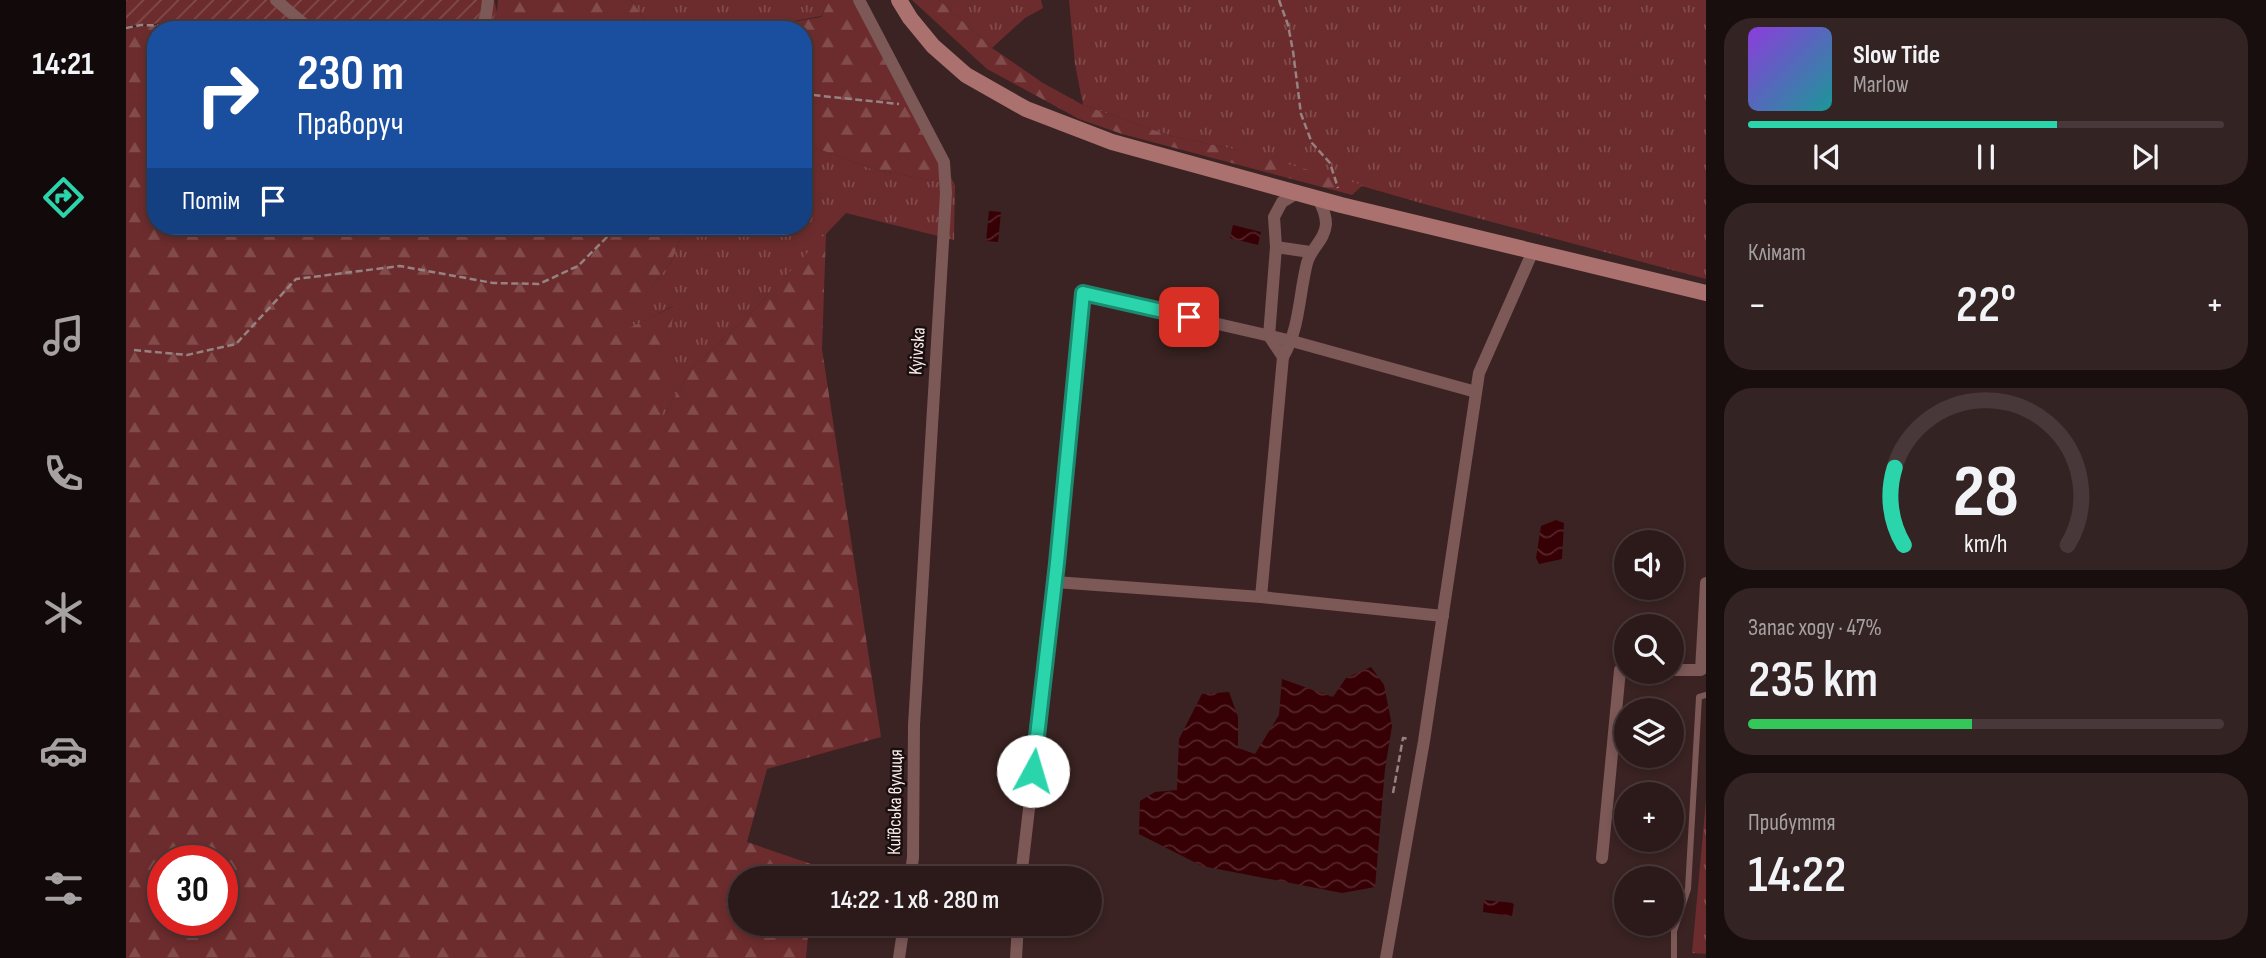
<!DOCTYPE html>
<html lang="uk">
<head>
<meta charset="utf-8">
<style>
	body { margin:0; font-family:"Sofia Sans Condensed",sans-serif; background:#342323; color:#f1f3f6; height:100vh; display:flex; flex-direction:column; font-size:26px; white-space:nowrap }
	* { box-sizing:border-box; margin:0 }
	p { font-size:23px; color:#a6a1a2 }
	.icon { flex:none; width:38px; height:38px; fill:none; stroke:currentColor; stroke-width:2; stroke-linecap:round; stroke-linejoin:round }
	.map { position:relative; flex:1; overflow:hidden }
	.drawer { display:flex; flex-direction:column; gap:18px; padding:18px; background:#180e0e; width:560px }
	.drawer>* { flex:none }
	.top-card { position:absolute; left:21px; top:21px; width:665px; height:214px; border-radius:28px; box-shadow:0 4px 10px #0003,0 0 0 2px #483839; background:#1a4fa0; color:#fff; overflow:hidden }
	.buttons { position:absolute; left:1488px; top:530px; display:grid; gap:14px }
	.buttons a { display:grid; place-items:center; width:70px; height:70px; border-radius:50%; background:#2c1a1a; box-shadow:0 4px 10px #0003,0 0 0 2px #483839; font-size:35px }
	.speed { position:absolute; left:21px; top:845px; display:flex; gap:14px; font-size:35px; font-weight:700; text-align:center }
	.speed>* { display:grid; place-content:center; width:91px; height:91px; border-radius:50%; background:#2c1a1a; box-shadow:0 4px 10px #0003,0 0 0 2px #483839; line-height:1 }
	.speed .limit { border:10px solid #d22; background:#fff; color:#111 }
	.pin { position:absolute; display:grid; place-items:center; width:60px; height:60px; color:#fff; margin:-30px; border-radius:14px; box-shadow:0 4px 10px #0006 }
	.me { position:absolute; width:77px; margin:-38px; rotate:6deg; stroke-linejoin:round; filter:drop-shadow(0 0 5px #0008) }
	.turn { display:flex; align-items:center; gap:24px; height:147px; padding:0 35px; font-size:32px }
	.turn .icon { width:91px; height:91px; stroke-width:2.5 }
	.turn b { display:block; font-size:49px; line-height:60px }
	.then { display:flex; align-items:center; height:66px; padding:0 35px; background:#0003; gap:14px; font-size:26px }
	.big { font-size:52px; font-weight:600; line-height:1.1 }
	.drawer .widget { flex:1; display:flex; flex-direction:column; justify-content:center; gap:10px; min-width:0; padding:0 24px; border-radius:28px; background:#342323 }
	.drawer .dial { align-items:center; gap:0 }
	.dial svg { height:182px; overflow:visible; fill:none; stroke:#483839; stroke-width:7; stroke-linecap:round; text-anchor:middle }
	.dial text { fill:#f1f3f6; stroke:none }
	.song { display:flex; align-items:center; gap:21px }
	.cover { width:84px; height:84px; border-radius:10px; background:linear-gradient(135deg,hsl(270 70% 55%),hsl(180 70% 35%)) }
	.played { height:7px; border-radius:4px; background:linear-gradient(90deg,#2bd5ac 65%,#483839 65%) }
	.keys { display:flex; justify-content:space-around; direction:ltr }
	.heat { display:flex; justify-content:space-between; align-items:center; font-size:38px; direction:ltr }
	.charge { height:10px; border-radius:5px; background:linear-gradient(90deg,#34c759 47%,#483839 0) }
	.trip { position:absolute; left:602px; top:866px; width:374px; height:70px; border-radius:35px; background:#2c1a1a; box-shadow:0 4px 10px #0003,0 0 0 2px #483839; font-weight:600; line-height:70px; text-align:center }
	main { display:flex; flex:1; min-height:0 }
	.tabs { display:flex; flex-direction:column; width:126px; justify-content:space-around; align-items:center; background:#120a0a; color:#a6a1a2 }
	.tabs .icon { width:49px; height:49px }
	.tabs .selected { color:#2bd5ac }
	.tabs b { font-size:32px; color:#f1f3f6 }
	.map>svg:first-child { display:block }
	.grass { fill:url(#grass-tufts) }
	.forest { fill:url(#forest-firs); fill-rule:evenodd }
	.garden { fill:url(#garden-furrows) }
	.water { fill:url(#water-waves) }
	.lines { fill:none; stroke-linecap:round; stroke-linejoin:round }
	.path { stroke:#968281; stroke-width:2.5; stroke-dasharray:7 3.5; stroke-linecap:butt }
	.service { stroke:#7c5857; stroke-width:6 }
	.minor { stroke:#7c5857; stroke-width:12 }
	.secondary { stroke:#aa716f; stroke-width:16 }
	.route-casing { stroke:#1c8a70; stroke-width:18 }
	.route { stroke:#2bd5ac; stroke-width:12 }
	.labels { text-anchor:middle; stroke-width:5; stroke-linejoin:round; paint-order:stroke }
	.street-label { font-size:19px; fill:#fceceb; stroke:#1a0f0f }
</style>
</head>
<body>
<main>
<nav class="tabs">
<b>14:21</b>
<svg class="icon selected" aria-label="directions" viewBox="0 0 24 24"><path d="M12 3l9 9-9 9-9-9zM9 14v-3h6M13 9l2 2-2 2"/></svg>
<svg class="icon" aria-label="music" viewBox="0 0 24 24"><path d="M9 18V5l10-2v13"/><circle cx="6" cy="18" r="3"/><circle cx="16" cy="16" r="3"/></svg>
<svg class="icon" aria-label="phone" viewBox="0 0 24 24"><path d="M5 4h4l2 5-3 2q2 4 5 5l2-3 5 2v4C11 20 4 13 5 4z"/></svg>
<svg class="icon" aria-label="climate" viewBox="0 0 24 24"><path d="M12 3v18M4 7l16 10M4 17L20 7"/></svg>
<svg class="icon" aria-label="car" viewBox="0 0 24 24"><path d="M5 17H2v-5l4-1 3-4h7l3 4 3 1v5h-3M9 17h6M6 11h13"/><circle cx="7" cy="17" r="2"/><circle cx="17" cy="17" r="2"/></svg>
<svg class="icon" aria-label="filters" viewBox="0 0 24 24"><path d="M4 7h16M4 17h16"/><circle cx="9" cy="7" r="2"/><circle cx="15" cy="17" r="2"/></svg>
</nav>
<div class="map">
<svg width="1580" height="958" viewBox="0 0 1580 958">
	<defs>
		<pattern id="grass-tufts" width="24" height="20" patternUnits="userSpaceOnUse" patternTransform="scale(1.75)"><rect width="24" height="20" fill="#6c2c2d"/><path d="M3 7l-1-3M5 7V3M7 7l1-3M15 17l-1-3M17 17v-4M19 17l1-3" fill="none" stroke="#824b4c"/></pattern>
		<pattern id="forest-firs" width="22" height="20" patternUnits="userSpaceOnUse" patternTransform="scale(1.75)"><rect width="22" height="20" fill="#6c2c2d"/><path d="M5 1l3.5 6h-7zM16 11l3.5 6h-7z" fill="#824b4c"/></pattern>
		<pattern id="garden-furrows" width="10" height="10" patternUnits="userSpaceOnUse" patternTransform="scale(1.75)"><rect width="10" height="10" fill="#6c2c2d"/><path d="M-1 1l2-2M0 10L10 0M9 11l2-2" fill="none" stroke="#824b4c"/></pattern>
		<pattern id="water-waves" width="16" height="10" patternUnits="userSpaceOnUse" patternTransform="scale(1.75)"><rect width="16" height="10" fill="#360005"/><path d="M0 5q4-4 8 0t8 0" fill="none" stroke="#54252a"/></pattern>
	</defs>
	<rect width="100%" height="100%" fill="#3a2322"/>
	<g class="grass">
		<polygon points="505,0 704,0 695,16 620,30 526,30"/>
		<polygon points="813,0 915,0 917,8 899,18 866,48"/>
		<polygon points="943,0 1580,0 1580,279 1302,205 1107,149 1045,136 957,105 949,64"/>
		<polygon points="677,143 746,169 829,185 828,240 720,213 623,315 565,369 534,423 547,306 487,337 545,262 560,226 677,226"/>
		<polygon points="1580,801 1580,954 1566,953"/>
	</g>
	<g class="forest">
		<polygon points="372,0 505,0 526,30 362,30 371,12"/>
		<polygon points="704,0 730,0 829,185 746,169 677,143 677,30 620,30 695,17"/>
		<polygon points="786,0 813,0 866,48 917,83 957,105 1045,136 1107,149 1237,185 1226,195 996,134 953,119 861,69"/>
		<path d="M 80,20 L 192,22 L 202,30 L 30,30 L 30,226 L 560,226 L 545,262 L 489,335 L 548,306 L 535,421 L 565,369 L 623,315 L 700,233 L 696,349 L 755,737 L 641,769 L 621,842 L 688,865 L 687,878 L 614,878 L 614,924 L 683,924 L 680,958 L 0,958 L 0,28 ZM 37,861 L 96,861 L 96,920 L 37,920 Z"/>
	</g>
	<polygon class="garden" points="0,0 368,0 371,12 362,30 202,30 192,22 80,20 0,26"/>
	<g class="water">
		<polygon points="863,211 875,212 872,242 860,241"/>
		<polygon points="1107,225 1135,232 1132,245 1104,238"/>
		<polygon points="1430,520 1438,523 1436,559 1413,564 1410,558 1415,526"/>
		<polygon points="1245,667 1258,685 1266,726 1259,769 1249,887 1216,893 1076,866 1013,834 1014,801 1029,792 1051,790 1053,739 1076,694 1103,692 1112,717 1112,748 1129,754 1153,715 1156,679 1207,697 1220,678"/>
		<polygon points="1358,900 1388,903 1386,916 1357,912"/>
	</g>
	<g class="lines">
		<g class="path">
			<polyline points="1153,0 1162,25 1167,51 1175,114 1186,143 1204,163 1212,188"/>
			<polyline points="0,28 15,25 104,27 111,30"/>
			<polyline points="677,94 773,104"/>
			<polyline points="8,350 61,355 110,344 170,279 274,266 367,283 413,284 452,266 492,226"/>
			<polyline points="1267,793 1277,738 1284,739"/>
		</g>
		<polyline class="service" points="1548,958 1548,931 1562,889 1573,697 1580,695"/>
		<g class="minor">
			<polyline points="150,0 185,30"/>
			<polyline points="733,0 818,162 820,193 788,725 787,858 784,878"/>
			<polyline points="354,30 360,16 362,0"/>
			<polyline points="1150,247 1184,252"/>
			<polyline points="1157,357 1143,336 1150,247 1148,217 1156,202 1171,193"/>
			<polyline points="929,582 1135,597 1317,616"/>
			<path d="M 1135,597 L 1157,357 C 1174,328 1173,294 1181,263 C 1185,248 1199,240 1200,224 C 1200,215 1196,206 1192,199"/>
			<polyline points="1545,670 1575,670 1580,583"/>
			<polyline points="1476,858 1494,670 1500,670"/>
			<polyline points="895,878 929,582 957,293 1166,341 1350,392"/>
			<polyline points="773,958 778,924"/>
			<polyline points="890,958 892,924"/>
			<polyline points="1260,958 1298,741 1353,373 1407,251"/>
		</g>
		<polyline class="secondary" points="773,0 784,18 807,46 840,75 900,109 986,142 1215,205 1580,293"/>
	</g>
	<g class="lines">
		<defs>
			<polyline id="route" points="907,771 931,563 957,293 1063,317"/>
		</defs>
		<use href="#route" class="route-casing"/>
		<use href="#route" class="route"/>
	</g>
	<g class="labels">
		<g class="street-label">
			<text transform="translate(790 351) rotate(-86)" y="7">Kyivska</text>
			<text transform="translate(768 802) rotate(-89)" y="7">Київська вулиця</text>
		</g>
	</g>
</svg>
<div class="buttons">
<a><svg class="icon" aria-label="sound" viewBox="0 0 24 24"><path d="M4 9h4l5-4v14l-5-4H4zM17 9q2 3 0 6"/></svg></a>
<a><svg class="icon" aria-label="search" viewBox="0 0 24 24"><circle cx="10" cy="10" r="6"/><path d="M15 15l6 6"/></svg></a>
<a><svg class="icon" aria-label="layers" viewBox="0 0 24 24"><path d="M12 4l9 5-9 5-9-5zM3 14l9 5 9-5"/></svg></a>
<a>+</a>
<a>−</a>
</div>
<div class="speed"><div class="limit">30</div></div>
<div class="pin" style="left:1063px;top:317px;background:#d93025"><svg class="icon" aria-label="arrive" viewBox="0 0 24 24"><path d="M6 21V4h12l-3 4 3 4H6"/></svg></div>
<svg class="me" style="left:907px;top:771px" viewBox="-20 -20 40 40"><circle r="19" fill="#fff"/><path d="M0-13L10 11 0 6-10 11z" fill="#2bd5ac"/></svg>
<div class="trip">14:22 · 1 хв · 280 m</div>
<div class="top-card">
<div class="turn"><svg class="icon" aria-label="right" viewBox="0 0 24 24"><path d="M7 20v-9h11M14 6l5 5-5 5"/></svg><div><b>230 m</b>Праворуч</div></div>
<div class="then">Потім<svg class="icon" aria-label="arrive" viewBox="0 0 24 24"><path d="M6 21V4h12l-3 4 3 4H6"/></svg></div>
</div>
</div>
<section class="drawer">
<div class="widget">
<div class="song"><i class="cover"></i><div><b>Slow Tide</b><p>Marlow</p></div></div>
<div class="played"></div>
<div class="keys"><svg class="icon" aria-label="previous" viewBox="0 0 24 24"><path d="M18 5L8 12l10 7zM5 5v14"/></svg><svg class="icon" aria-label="pause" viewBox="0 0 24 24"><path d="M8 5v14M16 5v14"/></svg><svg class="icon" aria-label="next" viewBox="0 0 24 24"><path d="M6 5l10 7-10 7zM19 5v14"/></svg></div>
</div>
<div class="widget"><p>Клімат</p>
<div class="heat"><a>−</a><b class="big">22°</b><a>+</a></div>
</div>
<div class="widget dial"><svg viewBox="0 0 100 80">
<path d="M14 69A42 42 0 1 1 86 69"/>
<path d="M14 69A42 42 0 0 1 10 35" stroke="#2bd5ac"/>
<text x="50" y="56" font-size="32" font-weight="700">28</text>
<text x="50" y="72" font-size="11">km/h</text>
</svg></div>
<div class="widget"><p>Запас ходу · 47%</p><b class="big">235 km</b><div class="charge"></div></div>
<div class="widget"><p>Прибуття</p><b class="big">14:22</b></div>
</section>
</main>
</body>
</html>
